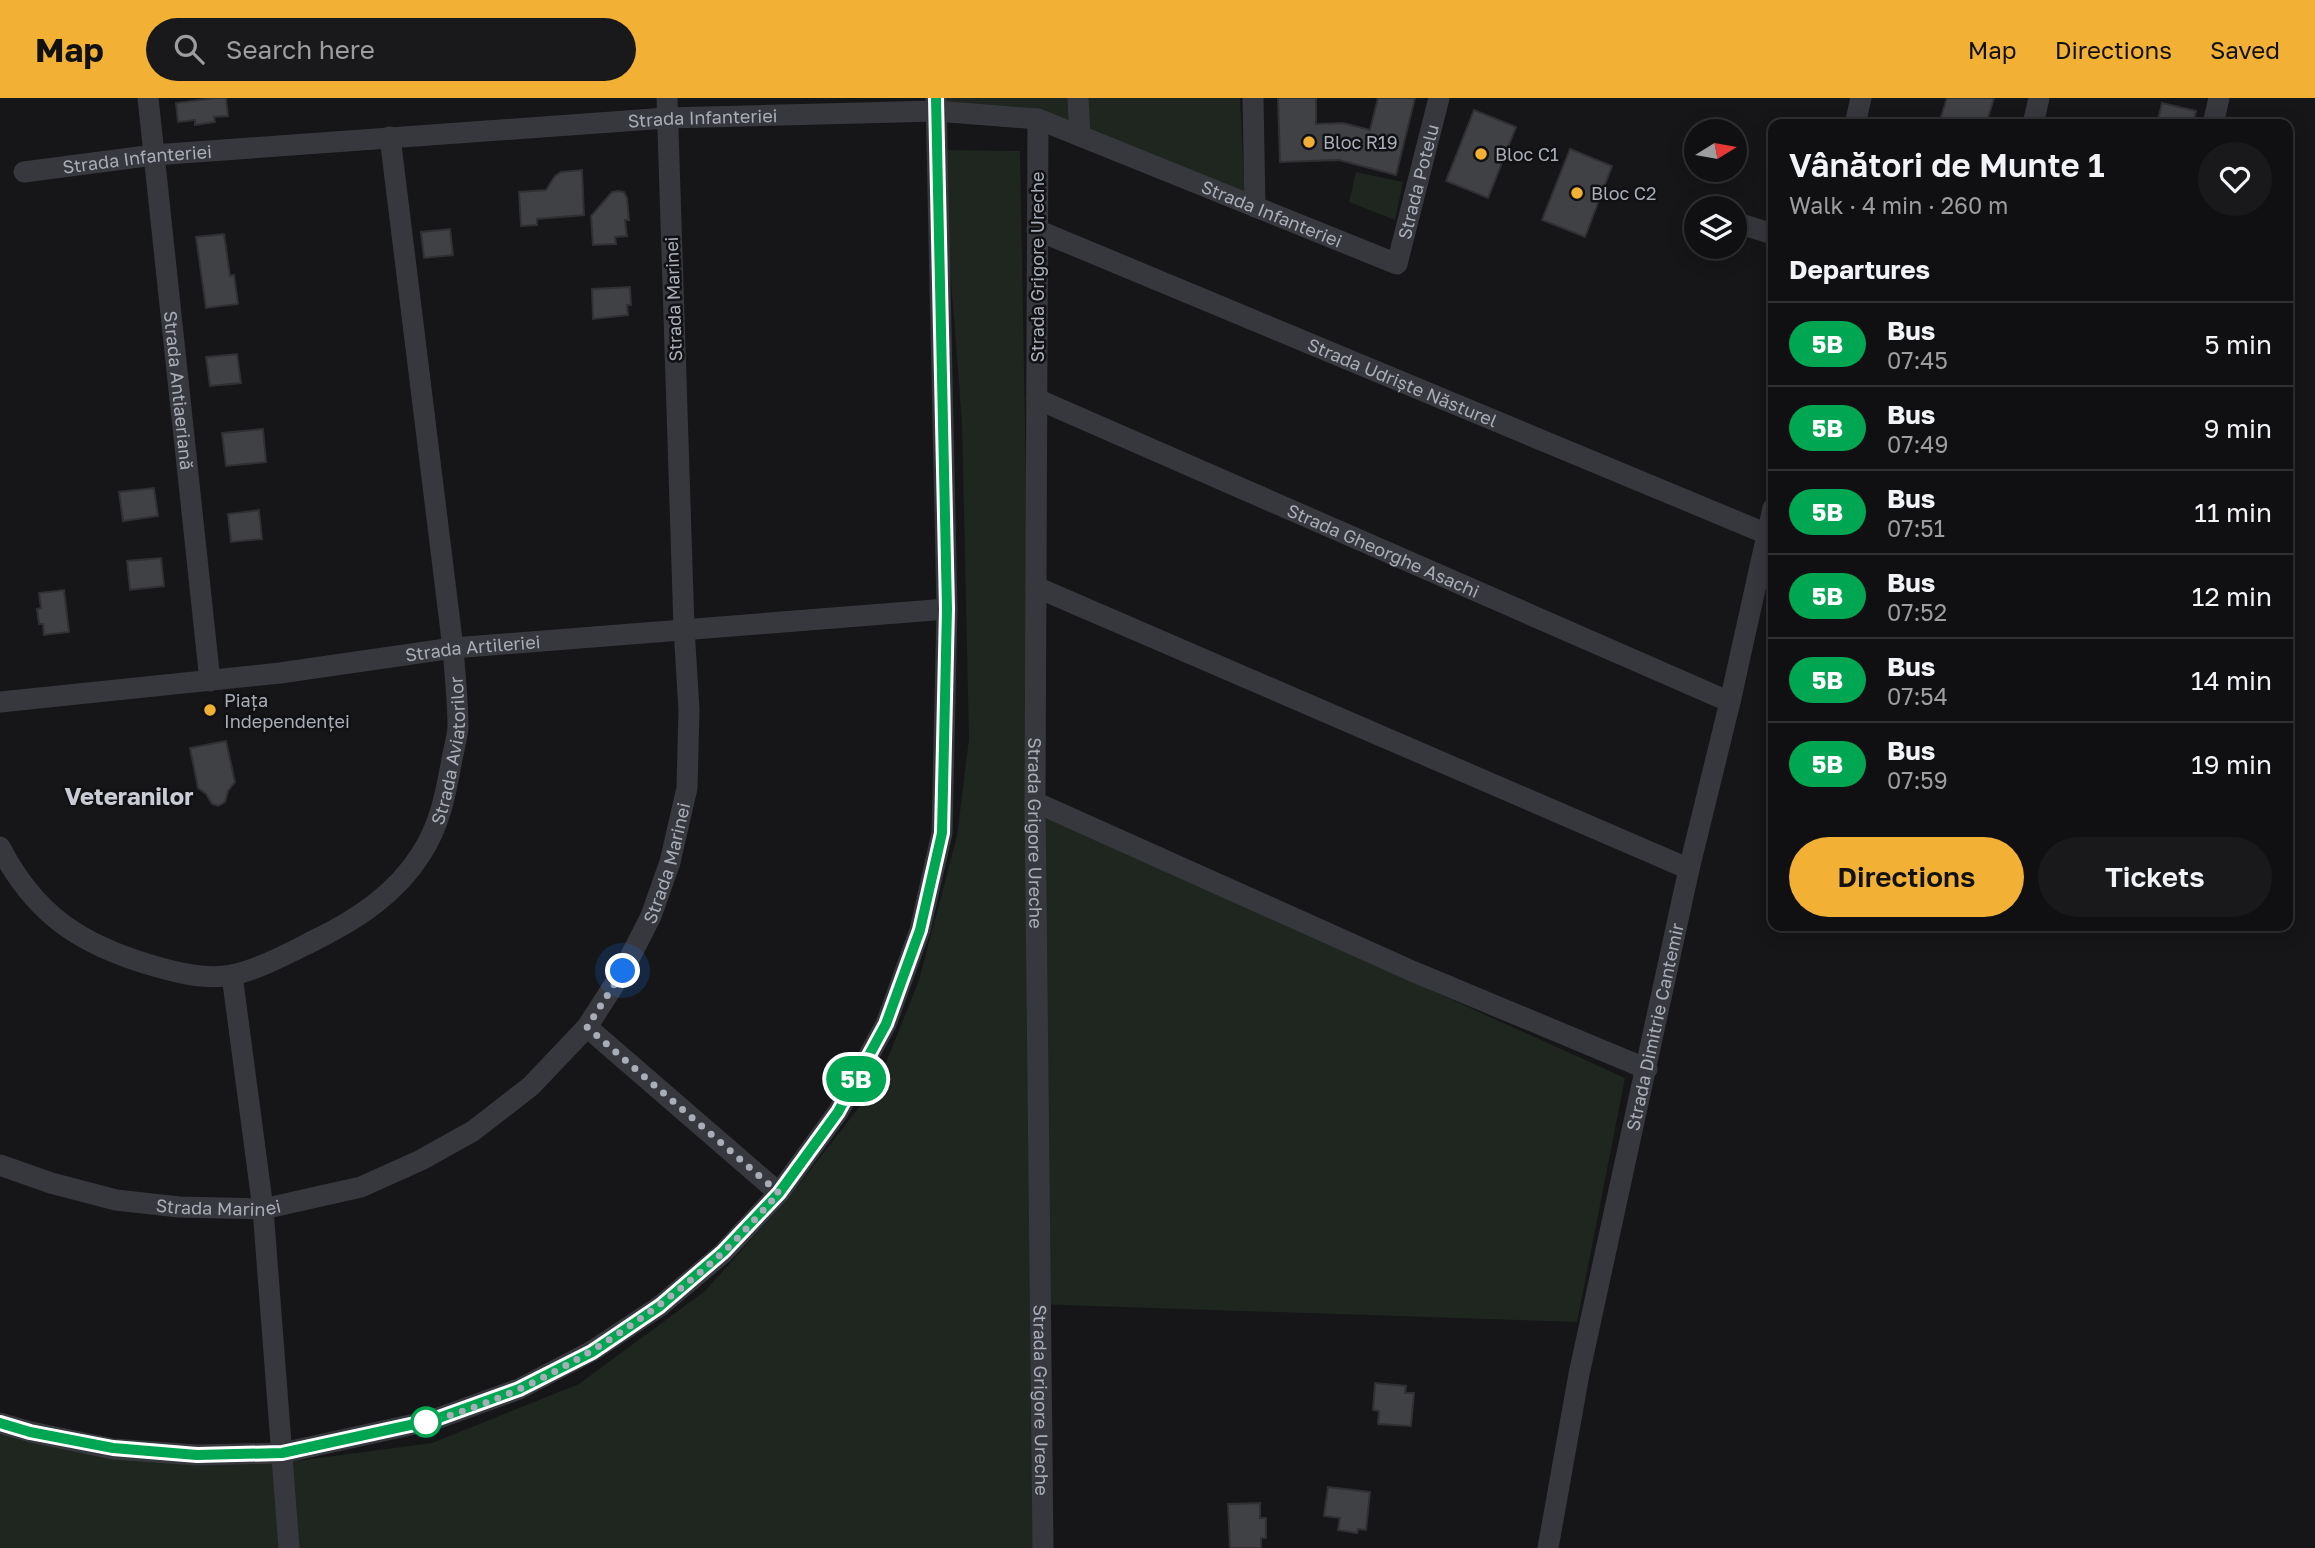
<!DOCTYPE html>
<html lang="en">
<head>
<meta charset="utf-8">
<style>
	body { margin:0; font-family:"Golos Text",sans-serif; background:#19191b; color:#f1f3f6; height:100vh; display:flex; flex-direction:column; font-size:26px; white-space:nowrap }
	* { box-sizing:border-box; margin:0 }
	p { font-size:23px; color:#9c9d9f }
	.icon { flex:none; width:38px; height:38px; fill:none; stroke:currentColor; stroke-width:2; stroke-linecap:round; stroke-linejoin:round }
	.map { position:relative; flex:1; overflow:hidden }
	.side { position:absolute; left:1768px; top:21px; width:525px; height:812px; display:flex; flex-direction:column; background:#101012; border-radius:14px; box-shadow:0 4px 18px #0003,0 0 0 2px #303032 }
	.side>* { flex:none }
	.badge { padding:0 14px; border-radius:23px; font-size:24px; line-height:46px }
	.needle { width:46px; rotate:79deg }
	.buttons { position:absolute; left:1684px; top:21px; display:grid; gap:14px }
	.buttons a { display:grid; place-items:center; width:63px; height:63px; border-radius:50%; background:#101012; box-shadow:0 4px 18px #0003,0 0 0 2px #303032; font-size:35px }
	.you { position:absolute; width:35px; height:35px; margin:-18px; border:5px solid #fff; border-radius:50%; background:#1a73e8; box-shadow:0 0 0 10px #1a73e833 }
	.map>.badge { position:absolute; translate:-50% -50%; box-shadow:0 0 0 4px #fff }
	h2 { padding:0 21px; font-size:26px; line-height:63px }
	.round { display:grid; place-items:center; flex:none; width:74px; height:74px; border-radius:37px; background:#19191b }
	.summary { display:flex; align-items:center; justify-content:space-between; height:119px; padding:0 21px }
	h1 { font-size:33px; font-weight:600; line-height:52px }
	.button { display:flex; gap:14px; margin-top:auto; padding:14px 21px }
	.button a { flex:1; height:80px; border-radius:42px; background:#f2b134; color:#111; font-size:28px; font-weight:600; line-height:80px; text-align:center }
	.button a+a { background:#19191b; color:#f1f3f6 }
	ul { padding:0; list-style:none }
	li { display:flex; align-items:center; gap:21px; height:84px; padding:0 21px; border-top:2px solid #303032 }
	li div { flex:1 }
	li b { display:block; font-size:26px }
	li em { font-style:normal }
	li .badge { min-width:77px; font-weight:700; text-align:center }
	header { display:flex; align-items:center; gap:42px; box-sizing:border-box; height:98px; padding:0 35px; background:#f2b134; color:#111 }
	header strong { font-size:33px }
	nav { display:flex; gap:38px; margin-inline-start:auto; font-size:24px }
	.search { width:490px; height:63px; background:#19191b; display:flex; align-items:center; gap:18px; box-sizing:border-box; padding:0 24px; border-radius:38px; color:#9c9d9f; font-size:26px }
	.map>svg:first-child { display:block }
</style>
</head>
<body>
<header>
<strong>Map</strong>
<div class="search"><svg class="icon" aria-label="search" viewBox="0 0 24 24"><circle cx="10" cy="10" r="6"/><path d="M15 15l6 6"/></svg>Search here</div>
<nav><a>Map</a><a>Directions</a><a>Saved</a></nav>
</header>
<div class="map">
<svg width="2315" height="1450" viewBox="0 0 2315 1450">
	<rect width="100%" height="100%" fill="#161618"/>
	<path fill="#1e261f" d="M938 0H1240L1245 100 1032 10 938 4Z
		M941 52 1020 53 1032 712 1625 980 1577 1224 1033 1206 1042 1450H0V1316L66 1346 296 1363 432 1345 579 1286 705 1193 785 1104 878 985 919 882 957 738 969 641 962 324Z
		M1356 74 1403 84 1395 122 1349 104Z"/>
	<path fill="#404145" stroke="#303034" stroke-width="2" d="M215 0H226L228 18 214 19 215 24 195 27V22L178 24 176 5Z
		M1278 0H1316V26L1343 25 1370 32 1378 0H1415L1396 77 1339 62 1280 64Z
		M1947 0H1994L1986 26H1955L1940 22Z
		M2162 5 2196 13 2193 26H2157Z
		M1474 12 1516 29 1488 100 1446 83Z
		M1570 51 1612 68 1585 139 1542 122Z
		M582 72 584 117 537 121V127L521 128 519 94 546 92 555 78 561 74Z
		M618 93 624 94 627 100 629 122H625L627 138 615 139 616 146 593 147 591 118 612 94Z
		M450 131 453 157 424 160 421 134Z
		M224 136 230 178 234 177 238 206 206 210 196 139Z
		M630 189 631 207H627L628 217 593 221 592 191Z
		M237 256 241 285 210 288 206 259Z
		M263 331 266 364 226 368 222 335Z
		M154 390 158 418 123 423 119 394Z
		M259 412 262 441 231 444 228 416Z
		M161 460 164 488 130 492 127 463Z
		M64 492 69 534 44 537 43 526H39L37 511 41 510 39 495Z
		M226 643 235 684 228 693 225 704 218 708 212 706 206 696 198 690 190 650Z
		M1375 1285 1406 1288 1405 1295H1414L1411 1328 1378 1326 1379 1313 1373 1312Z
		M1328 1389 1370 1394 1366 1432 1358 1431 1357 1435 1338 1432 1340 1420 1324 1418Z
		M1260 1405V1420H1266V1440H1261V1450H1230L1228 1406Z"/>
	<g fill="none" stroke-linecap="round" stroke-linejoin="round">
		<g stroke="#37383d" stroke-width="21">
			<path id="s1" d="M148 0 210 583"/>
			<path d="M1078 0 1080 38"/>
			<path d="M1253 0 1255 109"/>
			<path id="s2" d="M1038 21 1035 704 1043 1450"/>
			<path d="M1855 26 1861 0"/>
			<path d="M2033 26 2039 0"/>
			<path d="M2213 26 2219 0"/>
			<path id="s3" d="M24 74 154 57 667 20 936 13 1038 21 1397 166 1439 0"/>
			<path d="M1734 124 1773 136"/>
			<path id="s4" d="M1037 132 1767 436"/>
			<path id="s5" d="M1037 301 1730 604"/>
			<path d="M1036 489 1689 771"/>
			<path id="s6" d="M0 604 280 575 453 550 947 511"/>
			<path d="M1035 704 1412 873 1647 971"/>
			<path id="s7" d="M0 749C35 817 81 847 154 868 178 875 206 882 232 877 258 872 291 854 315 842 356 822 396 796 421 756 440 727 446 695 452 661 454 651 457 640 458 630 458 604 455 577 453 550L390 39"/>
			<path d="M232 877 263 1111 289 1450"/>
			<path d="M587 929 779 1095"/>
			<path id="s8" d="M0 1067 51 1085 116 1102 179 1109 263 1111 361 1089 421 1062 473 1033 531 988 587 929 623 873 651 818 670 764 687 690 689 612 684 530 667 0"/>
			<path d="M0 1325 31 1334 113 1351 197 1357 282 1355 433 1322 519 1291 592 1253 660 1208 723 1155 779 1095 838 1014 886 926 920 832 942 735 947 511 936 0"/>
			<path id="s9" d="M1548 1450 1579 1276 1689 771 1730 604 1773 410"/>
		</g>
	</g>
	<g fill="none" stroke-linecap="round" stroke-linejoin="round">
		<g stroke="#fff" stroke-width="16">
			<path id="line" d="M0 1325 30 1334 113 1350 197 1357 282 1355 433 1322 519 1291 592 1254 660 1208 723 1154 779 1095 838 1014 886 926 920 832 942 735 947 511 936 0"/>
		</g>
		<use href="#line" stroke="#00a651" stroke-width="10"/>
		<path stroke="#a8adb8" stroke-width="7" stroke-dasharray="0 12.6" d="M426 1324C536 1296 637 1231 720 1157 741 1138 760 1115 779 1095L587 929 623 873"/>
	</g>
	<g fill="#f2b134" stroke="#111113" stroke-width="2.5">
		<circle cx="1309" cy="44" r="7"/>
		<circle cx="1481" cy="56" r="7"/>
		<circle cx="1577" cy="95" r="7"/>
		<circle cx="210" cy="612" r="7"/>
	</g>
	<circle fill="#fff" stroke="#00a651" stroke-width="3.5" cx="426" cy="1324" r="14"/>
	<g text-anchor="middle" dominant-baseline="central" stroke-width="5" stroke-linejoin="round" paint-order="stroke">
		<g font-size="18" fill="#a8adb8" stroke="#111113">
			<text stroke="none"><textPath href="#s3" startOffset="681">Strada Infanteriei</textPath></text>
			<text stroke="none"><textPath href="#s3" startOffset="114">Strada Infanteriei</textPath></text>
			<text stroke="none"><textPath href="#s3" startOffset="1489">Strada Potelu</textPath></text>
			<text stroke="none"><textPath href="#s3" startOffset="1269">Strada Infanteriei</textPath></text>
			<text transform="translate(1037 169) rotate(-90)">Strada Grigore Ureche</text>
			<text transform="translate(673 201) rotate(-92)">Strada Marinei</text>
			<text stroke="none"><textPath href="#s4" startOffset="396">Strada Udriște Năsturel</textPath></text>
			<text stroke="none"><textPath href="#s1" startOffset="294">Strada Antiaeriană</textPath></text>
			<text stroke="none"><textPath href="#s5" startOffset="378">Strada Gheorghe Asachi</textPath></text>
			<text stroke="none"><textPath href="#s6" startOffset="476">Strada Artileriei</textPath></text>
			<text stroke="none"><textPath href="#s7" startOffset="618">Strada Aviatorilor</textPath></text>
			<text stroke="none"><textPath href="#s2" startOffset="714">Strada Grigore Ureche</textPath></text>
			<text stroke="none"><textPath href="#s8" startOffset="833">Strada Marinei</textPath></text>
			<text stroke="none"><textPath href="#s9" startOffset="532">Strada Dimitrie Cantemir</textPath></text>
			<text stroke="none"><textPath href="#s8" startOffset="224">Strada Marinei</textPath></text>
			<text stroke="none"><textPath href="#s2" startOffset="1281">Strada Grigore Ureche</textPath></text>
		</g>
		<g font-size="18" fill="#a8adb8" stroke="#111113" text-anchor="start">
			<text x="1323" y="44">Bloc R19</text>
			<text x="1495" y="56">Bloc C1</text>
			<text x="1591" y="95">Bloc C2</text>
			<text x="224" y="602">Piața<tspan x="224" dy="21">Independenței</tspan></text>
		</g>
		<g font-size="24" font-weight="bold" fill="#c9ccd4" stroke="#111113">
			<text x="129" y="697">Veteranilor</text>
		</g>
	</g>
</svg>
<div class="buttons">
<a><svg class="needle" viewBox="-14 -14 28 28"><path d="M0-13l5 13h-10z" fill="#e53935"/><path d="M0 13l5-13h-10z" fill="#9c9d9f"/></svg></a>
<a><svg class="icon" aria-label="layers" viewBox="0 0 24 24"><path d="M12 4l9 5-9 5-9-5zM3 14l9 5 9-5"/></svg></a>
</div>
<div class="you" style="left:623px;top:873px"></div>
<b class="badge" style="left:856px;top:981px;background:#00a651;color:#fff">5B</b>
<section class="side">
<div class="summary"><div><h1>Vânători de Munte 1</h1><p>Walk · 4 min · 260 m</p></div><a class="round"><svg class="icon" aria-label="heart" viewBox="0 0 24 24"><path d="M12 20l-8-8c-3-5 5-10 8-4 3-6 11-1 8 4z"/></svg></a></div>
<h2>Departures</h2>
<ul>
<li><span class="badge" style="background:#00a651;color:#fff">5B</span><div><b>Bus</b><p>07:45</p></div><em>5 min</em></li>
<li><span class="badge" style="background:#00a651;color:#fff">5B</span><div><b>Bus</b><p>07:49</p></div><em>9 min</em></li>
<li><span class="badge" style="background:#00a651;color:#fff">5B</span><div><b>Bus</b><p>07:51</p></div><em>11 min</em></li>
<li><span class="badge" style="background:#00a651;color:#fff">5B</span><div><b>Bus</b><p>07:52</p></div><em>12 min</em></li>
<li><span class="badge" style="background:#00a651;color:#fff">5B</span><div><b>Bus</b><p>07:54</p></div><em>14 min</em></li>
<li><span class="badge" style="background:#00a651;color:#fff">5B</span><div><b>Bus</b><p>07:59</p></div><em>19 min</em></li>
</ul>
<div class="button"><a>Directions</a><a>Tickets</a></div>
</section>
</div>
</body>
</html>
